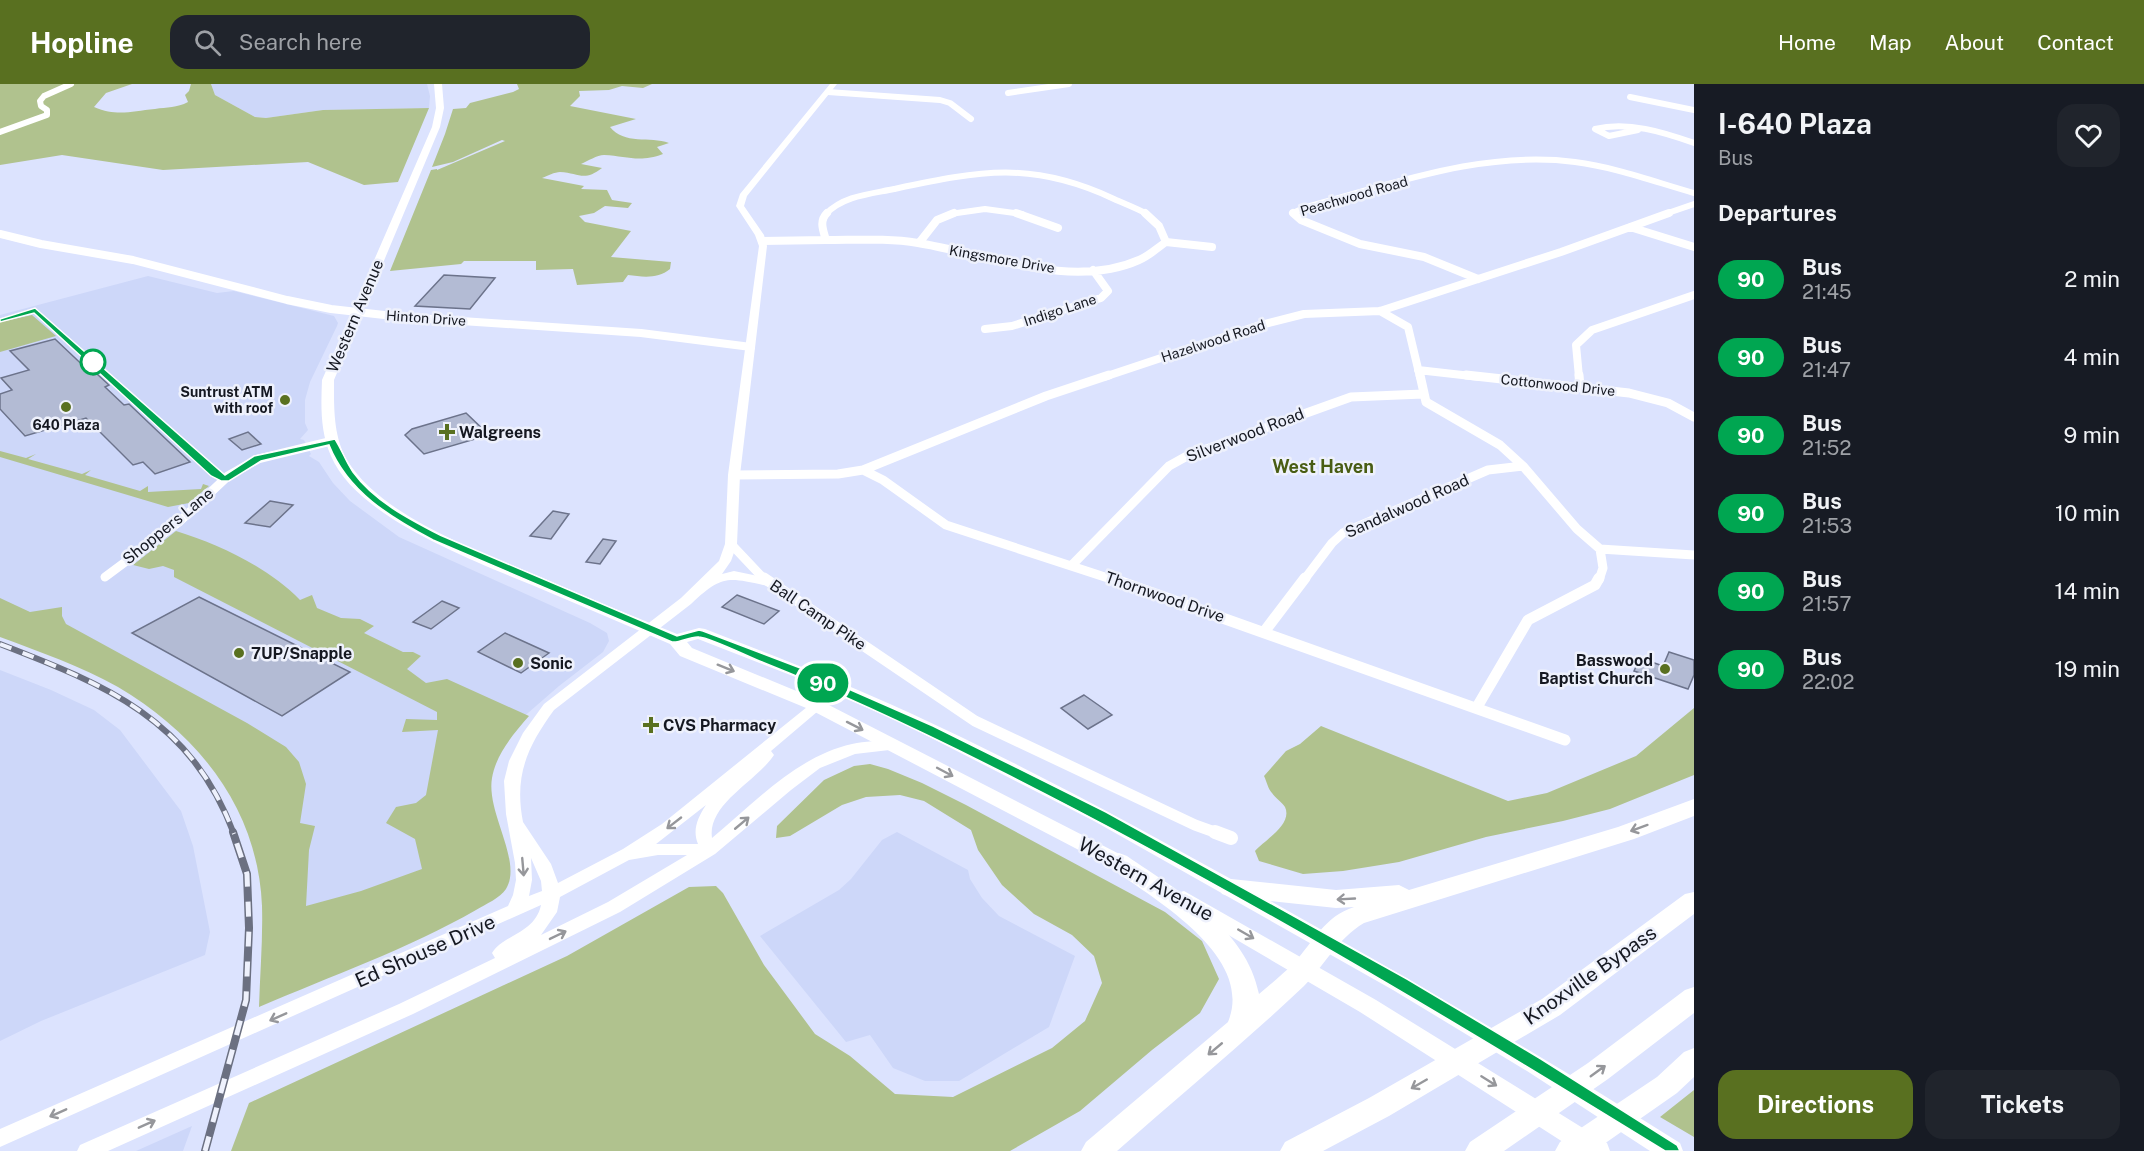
<!DOCTYPE html>
<html lang="en">
<head>
<meta charset="utf-8">
<style>
	body { margin:0; font-family:"Public Sans",sans-serif; background:#20242c; color:#f1f3f6; height:100vh; display:flex; flex-direction:column; font-size:22px; white-space:nowrap }
	* { box-sizing:border-box; margin:0 }
	p { font-size:20px; color:#9ea1a6 }
	.icon { flex:none; width:33px; height:33px; fill:none; stroke:currentColor; stroke-width:2; stroke-linecap:round; stroke-linejoin:round }
	.map { position:relative; flex:1; overflow:hidden }
	.panel { display:flex; flex-direction:column; background:#171b24; width:450px }
	.panel>* { flex:none }
	.badge { padding:0 12px; border-radius:20px; font-size:21px; line-height:39px }
	.map>.badge { position:absolute; translate:-50% -50%; box-shadow:0 0 0 3px #fff }
	h2 { padding:0 24px; font-size:22px; line-height:54px }
	.round { display:grid; place-items:center; flex:none; width:63px; height:63px; border-radius:18px; background:#20242c }
	.summary { display:flex; align-items:center; justify-content:space-between; height:102px; padding:0 24px }
	h1 { font-size:28px; font-weight:700; line-height:45px }
	.primary-button { display:flex; gap:12px; margin-top:auto; padding:12px 24px }
	.primary-button a { flex:1; height:69px; border-radius:18px; background:#597020; color:#fff; font-size:24px; font-weight:700; line-height:69px; text-align:center }
	.primary-button a+a { background:#20242c; color:#f1f3f6 }
	ul { padding:0; list-style:none }
	li { display:flex; align-items:center; gap:18px; height:78px; padding:0 24px }
	li div { flex:1 }
	li b { display:block; font-size:22px }
	li em { font-style:normal }
	li .badge { min-width:66px; font-weight:700; text-align:center }
	header { display:flex; align-items:center; gap:36px; box-sizing:border-box; height:84px; padding:0 30px; background:#597020; color:#fff }
	header strong { font-size:28px }
	nav { display:flex; gap:33px; margin-inline-start:auto; font-size:21px }
	.search { width:420px; height:54px; background:#20242c; display:flex; align-items:center; gap:15px; box-sizing:border-box; padding:0 21px; border-radius:18px; color:#9ea1a6; font-size:22px }
	main { display:flex; flex:1; min-height:0 }
	.map>svg:first-child { display:block }
</style>
</head>
<body>
<header>
<strong>Hopline</strong>
<div class="search"><svg class="icon" aria-label="search" viewBox="0 0 24 24"><circle cx="10" cy="10" r="6"/><path d="M15 15l6 6"/></svg>Search here</div>
<nav><a>Home</a><a>Map</a><a>About</a><a>Contact</a></nav>
</header>
<main>
<div class="map">
<svg width="1694" height="1067" viewBox="0 0 1694 1067">
	<rect width="100%" height="100%" fill="#dce3fe"/>
	<path fill="#cdd7f9" d="M211 0H427L430 12 429 24 323 26 266 34 255 33 215 11Z
		M148 192 217 209 234 207 334 232 338 239 337 242 310 298 305 316V339L308 346 300 355 304 356 311 370 309 372 319 378 333 399 350 417 399 453 590 539 607 549 609 557 603 568 559 602 513 642 485 694 479 821 266 823 253 741 226 683 140 606 0 548V231Z
		M0 586 51 606 94 626 120 646 181 727 193 762 210 848 205 871 41 937 0 957Z
		M897 748 968 786 970 795 982 814 999 832 1075 872 1049 943 959 997H925L893 984 870 951 846 958 760 852 839 806 851 795 882 756Z
		M192 1042 183 1067H136Z"/>
	<path fill="#b0c28e" d="M0 0H132L106 9 94 23C118 33 131 27 155 25 167 23 177 24 188 18L185 11 189 7 191 0H211L215 11 255 33 266 34 323 26 429 24 398 98 364 101 308 78 163 86 62 71 0 81Z
		M517 0H652L643 4 622 2 609 6 579 7 580 12 570 22 636 35 610 43C624 61 650 52 669 59L657 63 663 70C639 79 627 72 604 71 597 71 588 77 581 80L602 84C584 98 579 89 560 88 555 88 547 92 542 94L584 102 581 105 607 106 612 116 632 119 628 124 605 122 594 129 579 132 585 138 631 147 611 173 671 178 670 185C658 195 643 193 628 191L623 198 577 201 573 185 536 186V177H464L461 180 390 187 431 86 437 85V86L505 57 502 56 453 78 432 83 445 50 453 25 466 24 470 19 513 8 519 5Z
		M32 231 56 252 0 268V238Z
		M0 367 26 374 36 370 28 375 82 390 91 386 85 391 140 407 148 402V408L201 405 203 400 209 402 189 419 168 423 0 373Z
		M176 447C219 460 269 484 300 516L312 511 317 524 341 534 360 535 374 542 364 549 403 568H413L421 572 407 585 426 599 447 595 529 632C514 649 496 670 492 694 486 729 523 777 506 805 500 814 486 820 476 826 408 865 331 892 259 923 260 889 263 855 262 822 258 725 199 651 118 603 81 582 40 568 0 553V514L30 528 62 523V532L66 540 247 639 286 663 299 678 306 700 300 739 315 742 309 766 306 822 361 807 422 785 415 755 386 739 396 723 416 719 426 711 438 646 402 648 406 635 437 636V628L174 493V486L163 482 149 485 133 481Z
		M1694 624V691L1610 725 1563 737 1486 753 1399 778 1343 787 1303 790 1259 777 1255 767C1265 756 1293 740 1285 723 1282 718 1275 714 1272 709 1268 705 1267 698 1264 692L1286 667 1300 660 1321 642 1508 717 1547 709 1636 672Z
		M870 680 888 685 922 699 966 721 1165 828 1202 857 1219 895 1200 929 1152 966 1080 1027 1010 1067H231L249 1019 567 872 689 803 716 802 723 809 764 881 815 950 850 972 895 1010 953 1013 1052 964 1085 937 1102 899 1094 872 1072 851 1034 830 1002 801 978 766 971 746 924 717 900 711 866 713 842 721 790 752 776 754 777 742 824 696 854 682Z
		M1694 1006V1053L1660 1033Z"/>
	<path fill="#b3bbd4" stroke="#6c738b" stroke-width="1.5" d="M444 191 495 194 470 225 415 222Z
		M55 255 93 291 97 290 109 301 105 303 124 321 129 320 190 378 155 390 143 378 133 381 86 334 25 352 0 325V310L12 306 1 294 29 286 10 267Z
		M466 329 489 351 424 370 405 351 412 345Z
		M248 348 261 360 242 366 229 355Z
		M270 417 293 421 270 443 245 439Z
		M553 427 569 430 551 455 530 452Z
		M603 455 616 457 600 480 586 478Z
		M737 511 779 527 764 540 722 523Z
		M199 513 350 588 282 632 132 549Z
		M442 517 459 524 431 545 413 538Z
		M505 549 549 569 521 589 478 568Z
		M1669 568 1694 576V591L1688 605 1634 587 1640 574 1663 582Z
		M1084 611 1104 625 1112 631 1088 645 1061 624Z"/>
	<g fill="none" stroke-linecap="round" stroke-linejoin="round">
		<path stroke="#fff" stroke-width="6" d="M828 8 940 16 950 19 971 35
			M1008 9 1069 0
			M1630 13 1694 26
			M1638 46 1609 52 1595 45C1628 37 1663 48 1694 59
			M0 48 47 31V26L41 22 40 17 44 12 71 0
			M826 130C843 112 870 110 894 105 980 87 1031 76 1114 115 1125 120 1136 124 1147 130
			M950 130 985 125 1022 130
			M1295 130 1293 129 1306 123C1393 100 1483 66 1575 78 1615 83 1655 98 1694 109
			M1665 130 1694 120"/>
		<path stroke="#fff" stroke-width="8" d="M1016 129 1058 144
			M1293 129 1301 136 1360 160 1424 173 1478 195
			M1630 143 1694 163
			M0 150 41 160 133 176 287 216 331 225 402 233 641 249 751 263
			M826 156C823 146 819 137 827 129
			M826 156C857 156 888 154 918 159 986 170 1072 206 1139 176 1149 172 1157 164 1166 158L1159 142 1145 129
			M762 157 826 156
			M1166 158 1212 163
			M919 159 937 136 954 129
			M1380 227 1408 243 1420 293
			M985 245 1012 242 1101 214 1108 207 1093 186
			M1418 286 1480 293
			M1104 293 1257 242 1304 230 1380 227 1561 168 1669 129
			M1579 293 1576 261 1592 246 1694 211"/>
		<path stroke="#fff" stroke-width="9" d="M1420 291 1426 318 1500 361 1523 382 1577 445 1600 465 1694 471
			M1466 291 1629 309 1668 319 1694 333
			M1579 291 1580 303
			M863 386 883 396 946 441 1114 496
			M734 391 838 390 863 386 1046 312 1109 291
			M731 460 765 496
			M1072 481 1169 382 1187 372 1351 313 1423 310
			M105 493 179 438 228 392 258 375 332 357
			M1304 496 1332 459 1343 449 1488 386 1523 382
			M1599 496 1603 484 1600 465"/>
		<path stroke="#fff" stroke-width="11" d="M764 494 975 637 1195 741 1220 750
			M1110 494 1565 656
			M1264 548 1305 494
			M1477 623 1528 536 1595 501 1599 494"/>
		<path stroke="#fff" stroke-width="14" d="M1215 748 1231 754"/>
		<path fill="#fff" fill-rule="evenodd" d="M830 0H837L747 112 744 122 764 151 767 162 740 391 737 460 731 477 722 490 734 487 772 495 774 498 767 502C727 493 722 491 691 520L554 626C527 663 514 692 523 738L551 780 558 799 623 765 662 740 812 619H822L824 622 771 667 774 671C757 697 707 720 712 754 753 720 797 672 852 660 865 657 879 657 893 656L898 657 901 661 898 665 855 670 820 684 791 706 715 770 620 828 413 930 108 1067H77L80 1061 399 920 495 874 492 869C502 851 535 850 541 821L0 1063V1045L508 822 513 811 516 796 515 779 506 730 504 697 509 677 523 649 544 620 681 514 719 477 725 460 728 391 759 162 755 151 736 122 740 110ZM706 721C698 733 692 746 698 760H656ZM658 771H687L608 818 541 851 557 828 560 813 629 776ZM531 774 541 797 542 807 529 812 532 796Z"/>
		<path fill="#fff" fill-rule="evenodd" d="M434 0H442L444 24 440 43 334 296C334 322 333 352 347 376 382 434 482 468 543 494 587 513 632 532 677 550L699 544 705 545C774 572 843 598 910 629 1023 681 1132 740 1240 800 1389 883 1536 968 1680 1059L1683 1067H1650L1527 987 1393 906 1094 737 898 637 793 592 698 555 687 558 692 564 823 618 1135 778 1138 783 1135 788 1128 790 1121 788 811 626 680 572 670 560C627 541 583 523 539 504 480 479 357 435 331 372 320 347 321 322 322 296L432 43 436 24Z
			M1184 807 1376 916 1607 1059 1610 1067H1577L1360 928 1177 821 1174 815 1177 809Z"/>
		<path fill="#fff" fill-rule="evenodd" d="M1694 715V732L1634 755 1364 839C1337 855 1325 881 1304 902 1244 959 1179 1012 1117 1067H1081L1086 1058 1228 938C1255 872 1155 816 1111 784L1107 778 1111 772 1119 769 1127 772C1179 808 1246 844 1259 910 1271 900 1283 890 1294 879 1313 858 1325 832 1354 823L1336 824 1231 813 1222 810 1219 804 1222 798 1231 795 1336 806 1399 801 1409 806 1618 743Z
			M1694 808V830L1560 931 1389 1032 1323 1067H1280L1285 1058 1369 1014 1542 915 1685 810Z
			M1694 903V929L1608 995 1504 1067H1465L1470 1058 1588 979 1685 906Z
			M1694 964V993L1677 1009 1594 1067H1555L1560 1058 1657 993 1684 968Z"/>
		<g stroke="#6b7081" stroke-width="6">
			<path id="rail-far1" d="M0 560C106 601 191 635 234 750"/>
		</g>
		<g stroke="#6b7081" stroke-width="8">
			<path id="rail" d="M205 1067 246 916 249 844 247 790 233 748"/>
		</g>
		<use href="#rail-far1" stroke="#eef1fc" stroke-width="4" stroke-dasharray="12" stroke-linecap="butt"/>
		<use href="#rail" stroke="#eef1fc" stroke-width="5" stroke-dasharray="15" stroke-linecap="butt"/>
	</g>
	<defs><path id="oneway-shaft" d="M-6 0H5M1.5-3L5.5 0L1.5 3" fill="none" stroke-width="1.6" stroke-linecap="round" stroke-linejoin="round" transform="scale(1.5)"/></defs>
	<g stroke="#96979b">
		<use href="#oneway-shaft" transform="translate(726 584) rotate(22)"/>
		<use href="#oneway-shaft" transform="translate(855 642) rotate(27)"/>
		<use href="#oneway-shaft" transform="translate(945 688) rotate(28)"/>
		<use href="#oneway-shaft" transform="translate(674 739) rotate(142)"/>
		<use href="#oneway-shaft" transform="translate(742 739) rotate(-40)"/>
		<use href="#oneway-shaft" transform="translate(1639 744) rotate(160)"/>
		<use href="#oneway-shaft" transform="translate(523 783) rotate(85)"/>
		<use href="#oneway-shaft" transform="translate(1346 815) rotate(177)"/>
		<use href="#oneway-shaft" transform="translate(1246 850) rotate(30)"/>
		<use href="#oneway-shaft" transform="translate(558 851) rotate(-26)"/>
		<use href="#oneway-shaft" transform="translate(278 933) rotate(156)"/>
		<use href="#oneway-shaft" transform="translate(1215 965) rotate(140)"/>
		<use href="#oneway-shaft" transform="translate(1598 987) rotate(-36)"/>
		<use href="#oneway-shaft" transform="translate(1489 997) rotate(32)"/>
		<use href="#oneway-shaft" transform="translate(1419 1000) rotate(150)"/>
		<use href="#oneway-shaft" transform="translate(58 1029) rotate(156)"/>
		<use href="#oneway-shaft" transform="translate(147 1040) rotate(-24)"/>
	</g>
	<path fill="#00a651" stroke="#fff" stroke-width="1.5" d="M35 224 225 391 254 372 335 355C342 366 346 378 353 388 374 417 409 435 440 451L677 552 699 546 703 547 803 585 933 642 1106 728 1407 895 1541 975 1677 1061 1680 1067H1665C1451 935 1232 804 1004 689 925 649 845 611 762 578 749 573 711 554 699 553 690 552 681 559 672 558L433 456C390 433 348 408 329 361L261 377 229 397H221L211 392 34 229 0 238V235Z"/>
	<circle fill="#fff" stroke="#00a651" stroke-width="3" cx="93" cy="278" r="12"/>
	<g fill="#597020" stroke="#eef1fc" stroke-width="2">
		<circle cx="285" cy="316" r="6"/>
		<circle cx="66" cy="323" r="6"/>
		<path d="M444 339h6v6h6v6h-6v6h-6v-6h-6v-6h6z"/>
		<circle cx="239" cy="569" r="6"/>
		<circle cx="518" cy="579" r="6"/>
		<circle cx="1665" cy="585" r="6"/>
		<path d="M648 632h6v6h6v6h-6v6h-6v-6h-6v-6h6z"/>
	</g>
	<g text-anchor="middle" dominant-baseline="central" stroke-width="5" stroke-linejoin="round" paint-order="stroke">
		<g font-size="14" fill="#151821" stroke="#eef1fc">
			<text transform="translate(1354 112) rotate(-16)">Peachwood Road</text>
			<text transform="translate(1002 175) rotate(10)">Kingsmore Drive</text>
			<text transform="translate(1060 226) rotate(-18)">Indigo Lane</text>
			<text transform="translate(426 234) rotate(4)">Hinton Drive</text>
			<text transform="translate(1213 257) rotate(-18)">Hazelwood Road</text>
			<text transform="translate(1558 301) rotate(6)">Cottonwood Drive</text>
		</g>
		<g font-size="14" font-weight="bold" fill="#151821" stroke="#eef1fc" text-anchor="end">
			<text x="273" y="308">Suntrust ATM<tspan x="273" dy="16">with roof</tspan></text>
			<text x="66" y="341" text-anchor="middle">640 Plaza</text>
		</g>
		<g font-size="16" fill="#151821" stroke="#eef1fc">
			<text transform="translate(355 232) rotate(-67)">Western Avenue</text>
			<text transform="translate(1245 351) rotate(-21)">Silverwood Road</text>
			<text transform="translate(1407 422) rotate(-24)">Sandalwood Road</text>
			<text transform="translate(168 442) rotate(-39)">Shoppers Lane</text>
			<text transform="translate(1165 513) rotate(19)">Thornwood Drive</text>
			<text transform="translate(818 531) rotate(34)">Ball Camp Pike</text>
		</g>
		<g font-size="16" font-weight="bold" fill="#151821" stroke="#eef1fc" text-anchor="start">
			<text x="459" y="348">Walgreens</text>
			<text x="251" y="569">7UP/Snapple</text>
			<text x="1653" y="576" text-anchor="end">Basswood<tspan x="1653" dy="18">Baptist Church</tspan></text>
			<text x="530" y="579">Sonic</text>
			<text x="663" y="641">CVS Pharmacy</text>
		</g>
		<g font-size="18" font-weight="bold" fill="#495d13" stroke="#eef1fc">
			<text x="1323" y="382">West Haven</text>
		</g>
		<g font-size="20" fill="#151821" stroke="#eef1fc">
			<text transform="translate(1146 795) rotate(29)">Western Avenue</text>
			<text transform="translate(425 867) rotate(-24)">Ed Shouse Drive</text>
			<text transform="translate(1590 891) rotate(-35)">Knoxville Bypass</text>
		</g>
	</g>
</svg>
<b class="badge" style="left:823px;top:599px;background:#00a651;color:#fff">90</b>
</div>
<section class="panel">
<div class="summary"><div><h1>I-640 Plaza</h1><p>Bus</p></div><a class="round"><svg class="icon" aria-label="heart" viewBox="0 0 24 24"><path d="M12 20l-8-8c-3-5 5-10 8-4 3-6 11-1 8 4z"/></svg></a></div>
<h2>Departures</h2>
<ul>
<li><span class="badge" style="background:#00a651;color:#fff">90</span><div><b>Bus</b><p>21:45</p></div><em>2 min</em></li>
<li><span class="badge" style="background:#00a651;color:#fff">90</span><div><b>Bus</b><p>21:47</p></div><em>4 min</em></li>
<li><span class="badge" style="background:#00a651;color:#fff">90</span><div><b>Bus</b><p>21:52</p></div><em>9 min</em></li>
<li><span class="badge" style="background:#00a651;color:#fff">90</span><div><b>Bus</b><p>21:53</p></div><em>10 min</em></li>
<li><span class="badge" style="background:#00a651;color:#fff">90</span><div><b>Bus</b><p>21:57</p></div><em>14 min</em></li>
<li><span class="badge" style="background:#00a651;color:#fff">90</span><div><b>Bus</b><p>22:02</p></div><em>19 min</em></li>
</ul>
<div class="primary-button"><a>Directions</a><a>Tickets</a></div>
</section>
</main>
</body>
</html>
